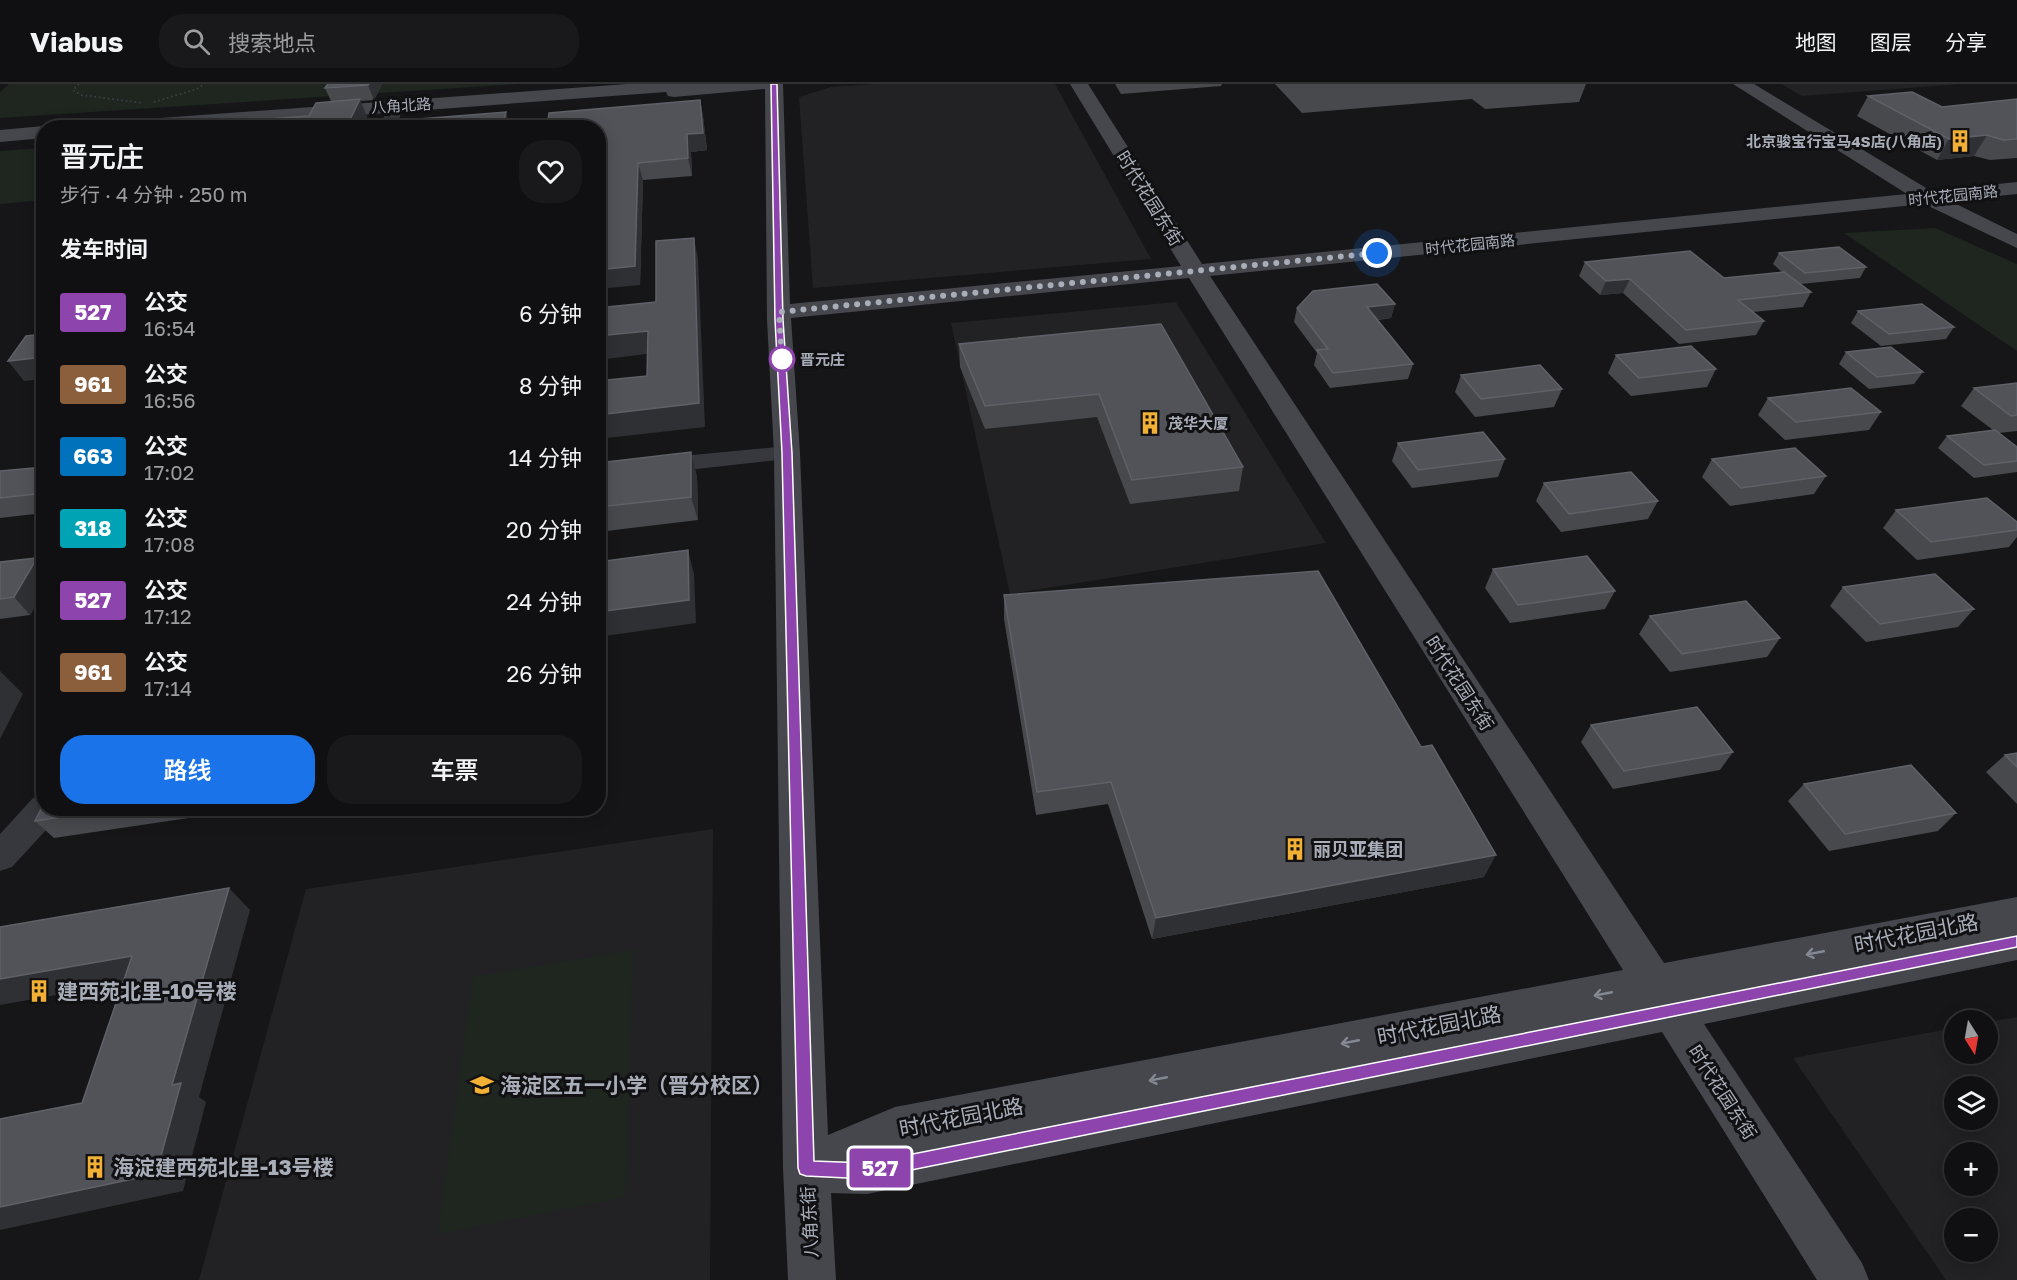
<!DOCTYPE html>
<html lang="zh">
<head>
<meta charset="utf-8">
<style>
	body { margin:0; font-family:"Golos Text","Noto Sans SC",sans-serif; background:#19191b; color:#f1f3f6; height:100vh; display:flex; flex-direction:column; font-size:22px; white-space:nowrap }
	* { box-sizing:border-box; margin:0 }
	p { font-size:20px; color:#9c9d9f }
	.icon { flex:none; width:33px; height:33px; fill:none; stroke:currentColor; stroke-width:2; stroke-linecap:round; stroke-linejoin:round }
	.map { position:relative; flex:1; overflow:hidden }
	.panel { position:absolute; left:36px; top:36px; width:570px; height:696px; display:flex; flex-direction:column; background:#101012; border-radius:24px; box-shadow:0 3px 15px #0003,0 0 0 2px #303032 }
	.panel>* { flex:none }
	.badge { padding:0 12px; border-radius:4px; font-size:21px; line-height:39px }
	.needle { width:39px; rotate:169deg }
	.fabs { position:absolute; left:1944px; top:926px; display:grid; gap:12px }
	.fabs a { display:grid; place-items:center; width:54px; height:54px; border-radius:50%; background:#101012; box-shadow:0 3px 15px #0003,0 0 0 2px #303032; font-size:30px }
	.you { position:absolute; width:30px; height:30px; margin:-15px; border:4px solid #fff; border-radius:50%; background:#1a73e8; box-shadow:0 0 0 9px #1a73e833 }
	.map>.badge { position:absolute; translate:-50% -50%; box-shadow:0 0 0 3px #fff }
	h2 { padding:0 24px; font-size:22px; line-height:54px }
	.round { display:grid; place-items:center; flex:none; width:63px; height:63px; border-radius:24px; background:#19191b }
	.headline { display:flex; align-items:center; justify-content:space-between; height:102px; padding:0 24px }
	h1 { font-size:28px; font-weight:600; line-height:45px }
	.cta { display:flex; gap:12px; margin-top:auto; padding:12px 24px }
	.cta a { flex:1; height:69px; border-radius:24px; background:#1a73e8; color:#fff; font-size:24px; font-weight:600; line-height:69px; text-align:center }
	.cta a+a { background:#19191b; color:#f1f3f6 }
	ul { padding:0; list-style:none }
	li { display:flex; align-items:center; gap:18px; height:72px; padding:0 24px }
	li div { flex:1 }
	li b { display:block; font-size:22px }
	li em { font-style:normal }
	li .badge { min-width:66px; font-weight:700; text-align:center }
	header { display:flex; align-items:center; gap:36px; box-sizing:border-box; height:84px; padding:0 30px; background:#101012; border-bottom:2px solid #303032 }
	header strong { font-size:28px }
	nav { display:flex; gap:33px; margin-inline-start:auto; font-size:21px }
	.search { width:420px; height:54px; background:#19191b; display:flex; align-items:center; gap:15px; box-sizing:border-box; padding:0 21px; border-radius:24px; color:#9c9d9f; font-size:22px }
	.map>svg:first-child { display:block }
</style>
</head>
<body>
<header>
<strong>Viabus</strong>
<div class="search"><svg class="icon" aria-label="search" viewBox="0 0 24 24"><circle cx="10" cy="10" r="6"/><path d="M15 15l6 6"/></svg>搜索地点</div>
<nav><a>地图</a><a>图层</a><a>分享</a></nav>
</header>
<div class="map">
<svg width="2017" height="1196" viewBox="0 0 2017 1196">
	<rect width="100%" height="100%" fill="#161618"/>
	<path fill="#222225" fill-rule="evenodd" d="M875 0H1055L1151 175 813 204 799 13 831 3Z
		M1781 0H1961L1802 12Z
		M1176 218 1326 459 1010 510 951 239Z
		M713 745 710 1196H199L306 805Z
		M2017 933V1196H1946L1793 974 1954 944V969H1988V938ZM1954 1002H1988V1035H1954ZM1954 1068H1988V1101H1954ZM1954 1134H1988V1167H1954Z"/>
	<path fill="#1e261f" d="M9 0H518L0 34V8Z
		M43 64V116L0 120V67Z
		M1935 144 2017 180V267L1844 149Z
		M633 866 625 1113 438 1150 473 893Z"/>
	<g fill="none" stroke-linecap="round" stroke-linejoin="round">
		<path stroke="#3d3f44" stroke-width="2" stroke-dasharray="1.5 3" stroke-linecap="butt" d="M79 0 73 6 81 11 143 19
			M154 18 197 5 204 0"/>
		<path fill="#37383d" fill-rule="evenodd" d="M393 24 401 29 396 44H380L385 29Z
			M787 362 796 364 799 369 796 374 598 396V380Z
			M44 711V724H61L57 734 12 783 0 787V750L33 714Z"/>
		<path fill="#45474d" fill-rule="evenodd" d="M627 0H783L790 220 1181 182 1070 0H1088L1202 180 1907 110 1733 0H1754L1931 107 2017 98V110L1950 117 2017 150V164L1924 120 1210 192 1664 879 2017 813V876L1704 940 1862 1179 1869 1196H1817L1662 948 867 1110 831 1109 836 1196H788L783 1084 774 369 767 236 765 5 674 13 668 12 666 8 186 44H97L106 38ZM1189 194 1623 886 895 1023 828 1051 800 369 791 234Z
			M44 42 48 44H44V54L0 58V46Z"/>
	</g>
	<path fill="#47494d" d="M328 0H382L374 16 360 17 367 33 309 32 331 17 325 4Z
		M1115 0H1222L1221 2 1121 10Z
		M1275 0H1586L1579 18 1485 25 1472 15 1302 29Z
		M1868 12 1942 23 2017 15V74L1990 76 1974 72 1937 76 1857 32Z
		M700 16 703 32 707 66 691 68 692 92 643 96 640 201 598 44Z
		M1779 169 1866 183 1860 194 1801 200 1811 208 1803 223 1753 228 1764 237 1756 251 1679 260 1623 209 1600 211 1579 192 1585 178 1724 194 1782 188 1773 180Z
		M1395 220 1391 234 1378 236 1413 280 1408 295 1330 304 1314 281 1317 269 1294 238 1297 224Z
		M1858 227 1954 243 1946 255 1881 262 1851 239Z
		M1161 240 1243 383 1239 407 1130 420 1097 333 985 345 960 283 959 260Z
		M1846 268 1923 288 1914 300 1869 305 1839 280Z
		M1616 271 1716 285 1707 303 1631 312 1608 289Z
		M1461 291 1562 305 1554 323 1475 333 1455 308Z
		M2017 299V347L1999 349 2017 363V388L1974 394 1938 364 1947 352 1993 346 1961 322 1974 304Z
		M1768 314 1881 328 1869 346 1785 356 1758 331Z
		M1398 359 1505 375 1498 393 1412 404 1392 377Z
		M1712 375 1826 392 1814 410 1730 422 1702 393Z
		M598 379 697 392 698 436 598 448Z
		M44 383V429L0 434V387Z
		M1544 399 1658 417 1648 435 1561 448 1536 417Z
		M1896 426 2017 438V453L2009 463 1917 476 1883 444Z
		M37 474 44 482V508L30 531 0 535V478Z
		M1493 485 1615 507 1605 525 1510 539 1485 504Z
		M1843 503 1974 525 1958 543 1866 558 1830 522Z
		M1004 511 1484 793 1152 855 1108 720 1036 731 1004 535Z
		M1650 532 1780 554 1767 573 1670 588 1639 550Z
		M1591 641 1733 668 1720 686 1613 705 1581 658Z
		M2017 669V720L1986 688 2005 671Z
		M1804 700 1956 729 1938 747 1829 767 1788 717Z
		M44 724H256L54 754 35 737Z"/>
	<path fill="#2f3033" d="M369 0H382L374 16 368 1Z
		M360 15 367 33 362 44H346Z
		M700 16 703 32 707 66 691 68 692 92 688 74 687 50Z
		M506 28 511 44H502Z
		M1987 51 1974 72 1937 76 1949 55Z
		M638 79 643 96 640 201 598 205V186Z
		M694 154 698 175 705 343 598 355V331L699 319Z
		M1630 195 1623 209 1600 211 1606 197Z
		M1395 220 1391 234 1364 237 1367 223Z
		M648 247 654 269 598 276V252Z
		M44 273V295L24 297 8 277Z
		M691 368 697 392 698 436 691 413Z
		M688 466 694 490 696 539 598 553V528Z
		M37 474 44 482V508L30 531 14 513Z
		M0 587 23 610 0 655Z
		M1496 771 1484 793 1152 855 1156 834Z
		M229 804 250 826 199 1013 206 1018 183 1107 0 1146V1123L172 1001Z
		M132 872 157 893 0 921V895Z"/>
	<path fill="#525359" stroke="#5f6168" stroke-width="1.5" d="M328 0H369L368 1 325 4Z
		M1912 8 1942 23 2017 15V55L2003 56 1987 51 1949 55 1868 12Z
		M360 15 346 44H223L227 38 309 32 316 19Z
		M700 16 703 49 687 50 688 74 638 79 635 182 598 186V44H547L549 29Z
		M506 28 502 44H393L394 37Z
		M694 154 699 319 598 331V297L647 292 648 247 598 252V224L656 218V157Z
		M1839 163 1866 183 1805 189 1779 169Z
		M1690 167 1724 194 1784 188 1811 208 1738 216 1764 237 1686 246 1630 195 1606 197 1585 178Z
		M1377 200 1395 220 1367 223 1413 280 1333 289 1317 266 1328 265 1297 224 1313 207Z
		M1922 220 1954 243 1889 250 1858 227Z
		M1161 240 1243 383 1132 396 1099 310 985 322 959 260Z
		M44 250V273L8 277 26 252Z
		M1691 262 1716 285 1639 294 1616 271Z
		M1891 263 1923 288 1877 293 1846 268Z
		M1540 281 1562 305 1481 315 1461 291Z
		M2017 299V331L2011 332 1974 304Z
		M1851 304 1881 328 1796 338 1768 314Z
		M1995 346 2017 363V377L1984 381 1947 352Z
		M1483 348 1505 375 1418 386 1398 359Z
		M1795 364 1826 392 1741 404 1712 375Z
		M691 368V413L598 423V379Z
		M44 383V409L0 414V387Z
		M1631 388 1658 417 1569 430 1544 399Z
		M1987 414 2017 438V446L1931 458 1896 426Z
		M688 466 689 516 598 528V478Z
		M1587 472 1615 507 1518 521 1493 485Z
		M37 474 14 513 0 515V478Z
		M1318 487 1421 663 1432 661 1496 771 1156 834 1111 698 1037 708 1004 511Z
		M1935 490 1974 525 1880 540 1843 503Z
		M1746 517 1780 554 1682 570 1650 532Z
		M1697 623 1733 668 1624 687 1591 641Z
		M2017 669V683L2005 671Z
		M1911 681 1956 729 1845 750 1804 700Z
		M44 719V724H120L35 737Z
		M229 804 172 1001 181 999 156 1090 0 1123V1035L82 1019 132 872 0 895V843Z"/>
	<defs><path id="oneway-shaft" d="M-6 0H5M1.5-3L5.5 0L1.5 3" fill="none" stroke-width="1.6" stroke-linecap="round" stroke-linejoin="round" transform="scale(1.5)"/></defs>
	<g stroke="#858993">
		<use href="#oneway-shaft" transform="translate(1815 869) rotate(169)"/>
		<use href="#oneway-shaft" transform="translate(1603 910) rotate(169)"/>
		<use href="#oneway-shaft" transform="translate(1350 958) rotate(169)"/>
		<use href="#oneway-shaft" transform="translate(1158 995) rotate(169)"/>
	</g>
	<path fill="#8e44ad" stroke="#fff" stroke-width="1.5" d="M771 0H777L783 236 792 369 814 1077 867 1079 2017 852V863L867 1095 806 1092 800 1090 798 1084 782 369 775 236Z"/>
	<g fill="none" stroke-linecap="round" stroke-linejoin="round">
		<path stroke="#a8adb8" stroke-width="6" stroke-dasharray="0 10.8" d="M782 275V277L779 228 1377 169"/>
	</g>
	<defs>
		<g id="building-bare" transform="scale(1.8)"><path d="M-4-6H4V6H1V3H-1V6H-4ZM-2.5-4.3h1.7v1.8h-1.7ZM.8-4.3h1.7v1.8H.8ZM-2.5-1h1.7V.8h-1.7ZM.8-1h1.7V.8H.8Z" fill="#f2b134" stroke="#111113" stroke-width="2.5" paint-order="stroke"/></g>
		<g id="school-bare" transform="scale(1.8)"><path d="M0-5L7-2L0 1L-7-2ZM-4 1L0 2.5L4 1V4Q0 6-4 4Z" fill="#f2b134" stroke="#111113" stroke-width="2.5" paint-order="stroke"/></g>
	</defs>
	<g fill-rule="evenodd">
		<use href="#building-bare" x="1960" y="57"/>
		<use href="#building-bare" x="1150" y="339"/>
		<use href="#building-bare" x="1295" y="765"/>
		<use href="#building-bare" x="39" y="907"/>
		<use href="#school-bare" x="482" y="1001"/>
		<use href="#building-bare" x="95" y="1083"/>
	</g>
	<circle fill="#fff" stroke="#8e44ad" stroke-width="3" cx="782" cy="275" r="12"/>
	<g text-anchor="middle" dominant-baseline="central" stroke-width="6" stroke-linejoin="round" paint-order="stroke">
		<g font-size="15" fill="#a8adb8" stroke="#111113">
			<text transform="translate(401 21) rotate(-4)">八角北路</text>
			<text transform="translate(1953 111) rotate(-6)">时代花园南路</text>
			<text transform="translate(1470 160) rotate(-6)">时代花园南路</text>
		</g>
		<g font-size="15" font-weight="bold" fill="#a8adb8" stroke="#111113" text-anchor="end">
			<text x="1942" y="57">北京骏宝行宝马4S店(八角店)</text>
			<text x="1168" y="339" text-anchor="start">茂华大厦</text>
		</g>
		<g font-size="15" font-weight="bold" fill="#a8adb8" stroke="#111113" text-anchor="start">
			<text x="800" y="275">晋元庄</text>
		</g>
		<g font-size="18" fill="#a8adb8" stroke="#111113">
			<text transform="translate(1150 114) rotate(58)">时代花园东街</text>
			<text transform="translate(1460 599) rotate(57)">时代花园东街</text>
			<text transform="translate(1723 1008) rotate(57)">时代花园东街</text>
			<text transform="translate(809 1138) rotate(-93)">八角东街</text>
		</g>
		<g font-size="18" font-weight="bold" fill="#a8adb8" stroke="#111113" text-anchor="start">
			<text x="1313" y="765">丽贝亚集团</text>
		</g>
		<g font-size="21" fill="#a8adb8" stroke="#111113">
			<text transform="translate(1916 849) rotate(-11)">时代花园北路</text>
			<text transform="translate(1439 941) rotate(-11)">时代花园北路</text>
			<text transform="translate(961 1033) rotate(-11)">时代花园北路</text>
		</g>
		<g font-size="21" font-weight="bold" fill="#a8adb8" stroke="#111113" text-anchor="start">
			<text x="57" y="907">建西苑北里-10号楼</text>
			<text x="500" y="1001">海淀区五一小学（晋分校区）</text>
			<text x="113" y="1083">海淀建西苑北里-13号楼</text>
		</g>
	</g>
</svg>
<div class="fabs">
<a><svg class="needle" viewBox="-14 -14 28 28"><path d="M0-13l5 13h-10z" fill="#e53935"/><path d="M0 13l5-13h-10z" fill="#9c9d9f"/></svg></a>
<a><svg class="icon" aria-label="layers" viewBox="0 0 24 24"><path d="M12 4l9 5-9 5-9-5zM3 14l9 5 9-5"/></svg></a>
<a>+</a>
<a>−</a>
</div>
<div class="you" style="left:1377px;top:169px"></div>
<b class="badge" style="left:880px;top:1084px;background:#8e44ad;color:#fff">527</b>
<section class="panel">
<div class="headline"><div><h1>晋元庄</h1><p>步行 · 4 分钟 · 250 m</p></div><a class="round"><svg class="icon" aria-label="heart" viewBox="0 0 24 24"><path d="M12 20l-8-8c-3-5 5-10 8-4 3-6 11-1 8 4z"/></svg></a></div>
<h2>发车时间</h2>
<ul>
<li><span class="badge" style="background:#8e44ad;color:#fff">527</span><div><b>公交</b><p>16:54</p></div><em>6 分钟</em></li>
<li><span class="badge" style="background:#8b5e3c;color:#fff">961</span><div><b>公交</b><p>16:56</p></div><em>8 分钟</em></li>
<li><span class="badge" style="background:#0072bc;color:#fff">663</span><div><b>公交</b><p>17:02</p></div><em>14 分钟</em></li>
<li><span class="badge" style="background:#00a3b4;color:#fff">318</span><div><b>公交</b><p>17:08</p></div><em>20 分钟</em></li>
<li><span class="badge" style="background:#8e44ad;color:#fff">527</span><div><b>公交</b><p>17:12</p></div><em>24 分钟</em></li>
<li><span class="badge" style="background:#8b5e3c;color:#fff">961</span><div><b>公交</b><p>17:14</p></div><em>26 分钟</em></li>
</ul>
<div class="cta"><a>路线</a><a>车票</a></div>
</section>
</div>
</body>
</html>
